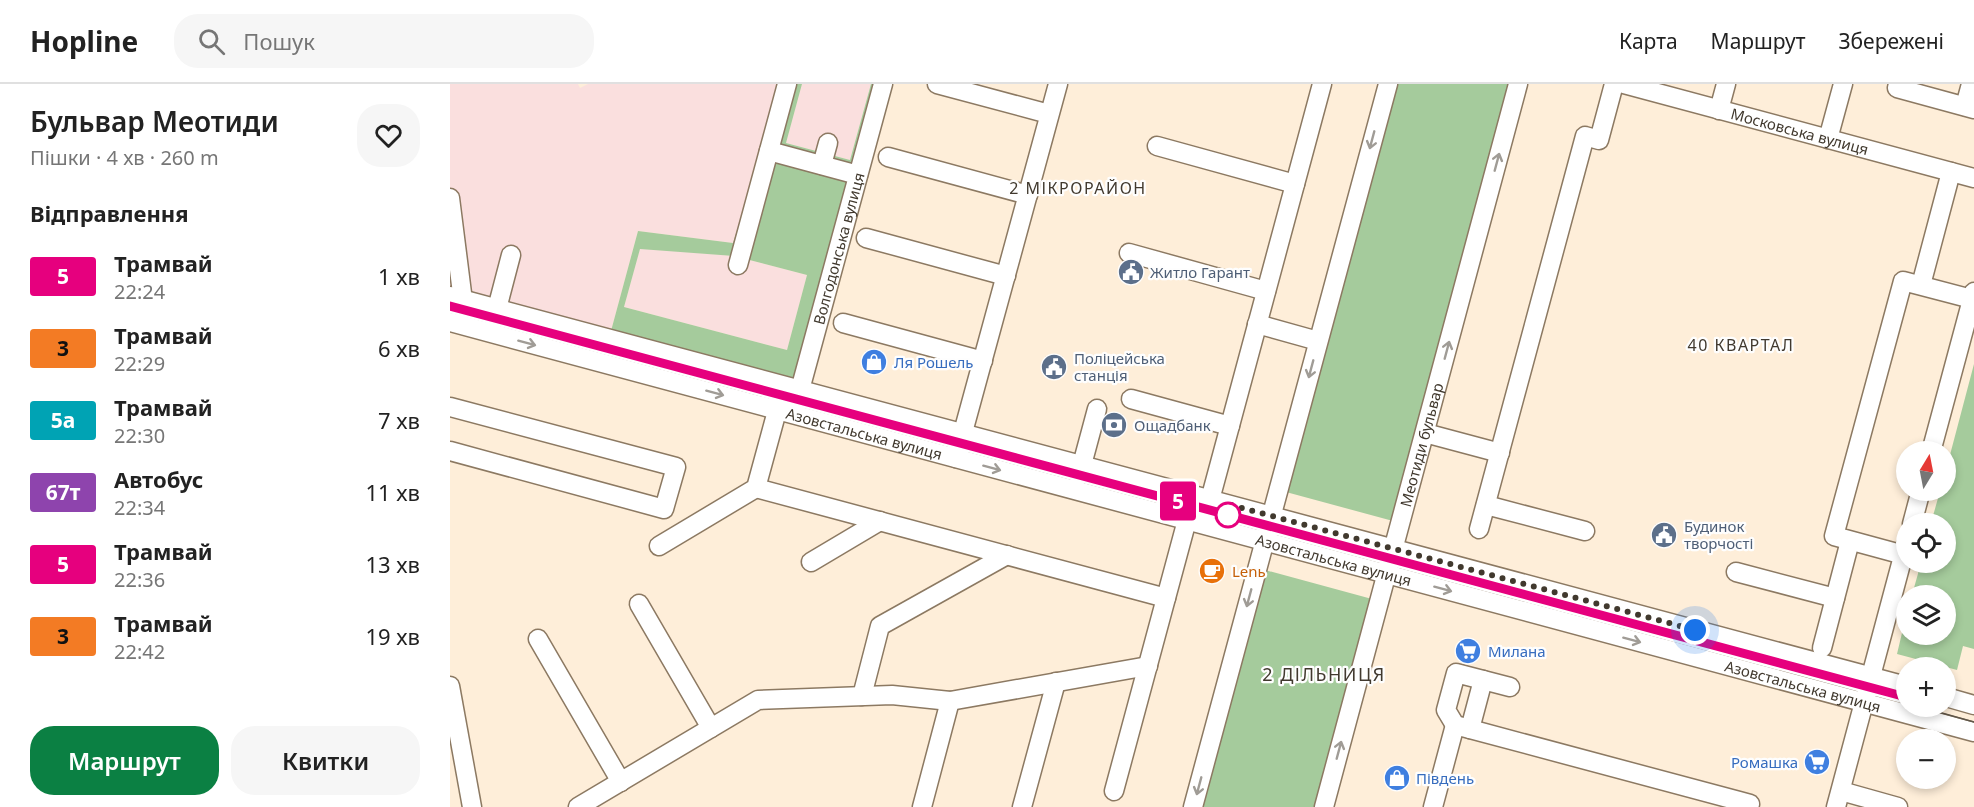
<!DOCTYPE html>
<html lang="uk">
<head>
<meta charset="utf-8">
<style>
	body { margin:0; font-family:"Noto Sans",sans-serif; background:#f6f6f6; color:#222; height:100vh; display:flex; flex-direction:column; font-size:22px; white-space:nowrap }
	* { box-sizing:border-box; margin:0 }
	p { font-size:20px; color:#767676 }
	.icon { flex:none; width:33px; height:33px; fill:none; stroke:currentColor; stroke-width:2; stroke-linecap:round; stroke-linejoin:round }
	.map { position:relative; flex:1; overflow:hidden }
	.sheet { display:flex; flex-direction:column; background:#fff; width:450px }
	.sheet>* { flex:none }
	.badge { padding:0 12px; border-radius:4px; font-size:21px; line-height:39px }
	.needle { width:39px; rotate:10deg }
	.buttons { position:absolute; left:1446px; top:357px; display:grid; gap:12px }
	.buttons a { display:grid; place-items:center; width:60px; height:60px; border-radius:50%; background:#fff; box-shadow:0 3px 9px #0003; font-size:30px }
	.you { position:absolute; width:30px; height:30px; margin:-15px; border:4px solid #fff; border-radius:50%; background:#1a73e8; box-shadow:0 0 0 9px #1a73e833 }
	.map>.badge { position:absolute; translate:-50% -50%; box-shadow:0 0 0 3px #fff }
	h2 { padding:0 30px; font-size:22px; line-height:54px }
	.round { display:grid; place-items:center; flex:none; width:63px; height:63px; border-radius:24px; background:#f6f6f6 }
	.head { display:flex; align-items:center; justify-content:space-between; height:102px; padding:0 30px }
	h1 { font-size:28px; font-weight:600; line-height:45px }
	.button { display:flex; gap:12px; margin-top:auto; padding:12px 30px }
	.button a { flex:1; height:69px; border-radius:24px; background:#0b8043; color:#fff; font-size:24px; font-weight:600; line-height:69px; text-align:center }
	.button a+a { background:#f6f6f6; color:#222 }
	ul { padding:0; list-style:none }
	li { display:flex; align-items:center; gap:18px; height:72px; padding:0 30px }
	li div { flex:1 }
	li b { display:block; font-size:22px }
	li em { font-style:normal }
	li .badge { min-width:66px; font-weight:700; text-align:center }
	header { display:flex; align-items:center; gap:36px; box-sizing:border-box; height:84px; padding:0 30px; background:#fff; border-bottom:2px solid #e0e0e0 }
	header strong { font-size:28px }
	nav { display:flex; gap:33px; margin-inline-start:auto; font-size:21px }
	.search { width:420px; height:54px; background:#f6f6f6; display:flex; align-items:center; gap:15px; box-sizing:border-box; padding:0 21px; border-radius:24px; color:#767676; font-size:22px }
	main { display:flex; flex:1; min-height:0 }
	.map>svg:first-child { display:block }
</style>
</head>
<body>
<header>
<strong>Hopline</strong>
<div class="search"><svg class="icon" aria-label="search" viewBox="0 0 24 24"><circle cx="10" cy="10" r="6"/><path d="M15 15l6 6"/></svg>Пошук</div>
<nav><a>Карта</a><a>Маршрут</a><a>Збережені</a></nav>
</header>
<main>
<section class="sheet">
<div class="head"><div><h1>Бульвар Меотиди</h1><p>Пішки · 4 хв · 260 m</p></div><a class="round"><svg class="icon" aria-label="heart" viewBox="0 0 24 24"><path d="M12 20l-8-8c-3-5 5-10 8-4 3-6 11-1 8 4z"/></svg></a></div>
<h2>Відправлення</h2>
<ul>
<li><span class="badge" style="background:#e6007e;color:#fff">5</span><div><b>Трамвай</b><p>22:24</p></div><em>1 хв</em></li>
<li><span class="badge" style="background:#f37b24;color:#111">3</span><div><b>Трамвай</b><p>22:29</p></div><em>6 хв</em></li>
<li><span class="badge" style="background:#00a3b4;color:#fff">5а</span><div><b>Трамвай</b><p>22:30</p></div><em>7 хв</em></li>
<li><span class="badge" style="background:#8e44ad;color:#fff">67т</span><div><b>Автобус</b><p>22:34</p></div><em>11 хв</em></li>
<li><span class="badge" style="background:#e6007e;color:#fff">5</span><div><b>Трамвай</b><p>22:36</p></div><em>13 хв</em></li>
<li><span class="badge" style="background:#f37b24;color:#111">3</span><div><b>Трамвай</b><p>22:42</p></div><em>19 хв</em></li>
</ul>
<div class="button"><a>Маршрут</a><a>Квитки</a></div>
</section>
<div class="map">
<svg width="1524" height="723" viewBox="0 0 1524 723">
	<rect width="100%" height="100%" fill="#feeed9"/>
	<path fill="#fadfde" d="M0 0H128L130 4 138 0H333L283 159 188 147 161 247 0 204Z
		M352 0H421L400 76 336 59Z
		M190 164 284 172 357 191 337 266 174 223Z"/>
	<path fill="#a5cb9c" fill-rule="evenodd" d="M333 0H352L336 59 400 76 421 0H425L345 296 161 247 188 147 283 159ZM190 165 284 172 357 191 337 266 174 223Z
		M946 0H1061L943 437 836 408Z
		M1524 280V565L1513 562 1507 586 1447 570 1456 532V550H1496V512L1462 511 1471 479 1496 478V440L1481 439 1490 407 1496 406V386Z
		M815 486 922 515 866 723H751Z"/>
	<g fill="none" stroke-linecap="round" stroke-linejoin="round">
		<g stroke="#8c7962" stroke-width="21">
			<g id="minor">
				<path d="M487 0 599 30"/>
				<path id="s1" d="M1174 0 1524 94"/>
				<path d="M1448 0 1447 4 1524 25"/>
				<path d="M1515 22 1521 0"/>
				<path d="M1269 26 1276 0"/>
				<path d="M1378 55 1393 0"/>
				<path d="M707 62 845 100"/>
				<path d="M319 67 408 91"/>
				<path d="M438 73 578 111"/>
				<path d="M372 81 378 59"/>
				<path d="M0 114 14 225"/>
				<path d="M416 154 556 192"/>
				<path d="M679 169 816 207"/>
				<path d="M288 181 337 0"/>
				<path d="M1471 201 1501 88"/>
				<path d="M0 212 1456 602"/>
				<path d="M44 236 61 171"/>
				<path id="s2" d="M0 238 1524 648"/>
				<path d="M393 239 533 277"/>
				<path d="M807 240 868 257"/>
				<path d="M681 315 780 342"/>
				<path id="s3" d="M347 317 433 0"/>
				<path d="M0 323 226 383 214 425 0 367"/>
				<path d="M975 349 1050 369"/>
				<path d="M1481 368 1524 208"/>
				<path d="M506 374 608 0"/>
				<path d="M629 392 647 325"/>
				<path d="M306 404 716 514"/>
				<path d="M1036 421 1135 447"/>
				<path d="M757 427 872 0"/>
				<path d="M1462 440 1471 406"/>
				<path d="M1029 445 1135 52 1149 56 1164 0"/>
				<path d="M209 462 306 404 330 316"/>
				<path d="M1454 471 1384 452 1453 197 1522 215"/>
				<path d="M361 478 430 437"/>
				<path d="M1286 488 1385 514"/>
				<path d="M189 520 261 644"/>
				<path d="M88 555 171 698"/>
				<path d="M1372 564 1400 457"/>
				<path d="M0 602 22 723"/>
				<path d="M1060 603 1006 589 996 626 1005 641 1289 717 1300 720 1299 723"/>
				<path d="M412 612 430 542 557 471"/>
				<path d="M1496 613 1524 621"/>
				<path d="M1020 645 1033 596"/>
				<path d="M664 707 740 425"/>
				<path d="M1391 707 1448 723"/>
				<path d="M128 723 308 616 442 611 500 617 698 582"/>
				<path d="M472 723 500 617"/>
				<path d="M572 723 606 598"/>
				<path d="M743 723 938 0"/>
				<path id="s4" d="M874 723 1068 0"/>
				<path d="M983 723 1005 641"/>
				<path d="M1386 723 1456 461"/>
			</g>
		</g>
		<use href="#minor" stroke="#fff" stroke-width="18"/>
		<path stroke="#5f5649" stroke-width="1.5" d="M0 222 1456 613
			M1467 622 1524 638"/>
	</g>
	<defs><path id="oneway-shaft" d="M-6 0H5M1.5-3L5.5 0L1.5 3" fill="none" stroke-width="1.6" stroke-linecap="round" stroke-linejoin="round" transform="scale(1.5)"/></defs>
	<g stroke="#a09c96">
		<use href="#oneway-shaft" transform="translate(922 56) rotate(105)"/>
		<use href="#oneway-shaft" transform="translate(1047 78) rotate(-75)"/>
		<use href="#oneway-shaft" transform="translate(77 259) rotate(15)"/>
		<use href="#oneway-shaft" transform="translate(997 266) rotate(-75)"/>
		<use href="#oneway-shaft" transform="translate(861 285) rotate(105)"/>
		<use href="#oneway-shaft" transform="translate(265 309) rotate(15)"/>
		<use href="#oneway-shaft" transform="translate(542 384) rotate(15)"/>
		<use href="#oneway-shaft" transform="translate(993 505) rotate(15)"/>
		<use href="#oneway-shaft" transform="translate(799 514) rotate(105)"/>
		<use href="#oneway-shaft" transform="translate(1182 556) rotate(15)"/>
		<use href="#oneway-shaft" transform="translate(889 666) rotate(-75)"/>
		<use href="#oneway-shaft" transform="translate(749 702) rotate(105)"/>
	</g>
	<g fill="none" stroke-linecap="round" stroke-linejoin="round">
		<g stroke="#fff" stroke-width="14">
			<path id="line" d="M0 222 1456 613"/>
		</g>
		<use href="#line" stroke="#e6007e" stroke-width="9"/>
		<path stroke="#41392e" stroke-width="6" stroke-dasharray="0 10.8" d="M778 431 781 421 1245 546"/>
	</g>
	<defs>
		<g id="civic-disc" transform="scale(1.35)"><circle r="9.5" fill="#5c6f8a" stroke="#fefefe"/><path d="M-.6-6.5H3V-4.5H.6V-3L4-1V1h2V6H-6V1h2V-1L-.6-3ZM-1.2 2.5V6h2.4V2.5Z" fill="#fff"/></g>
		<g id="shop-disc" transform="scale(1.35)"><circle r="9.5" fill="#3f7fe0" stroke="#fefefe"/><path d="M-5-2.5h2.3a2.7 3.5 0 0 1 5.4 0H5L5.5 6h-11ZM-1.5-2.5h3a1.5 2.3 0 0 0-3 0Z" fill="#fff"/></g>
		<g id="bank-disc" transform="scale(1.35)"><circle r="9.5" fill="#5c6f8a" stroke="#fefefe"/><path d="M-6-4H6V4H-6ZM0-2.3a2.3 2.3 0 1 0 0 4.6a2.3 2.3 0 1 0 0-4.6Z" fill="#fff"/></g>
		<g id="cafe-disc" transform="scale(1.35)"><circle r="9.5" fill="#e8710a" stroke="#fefefe"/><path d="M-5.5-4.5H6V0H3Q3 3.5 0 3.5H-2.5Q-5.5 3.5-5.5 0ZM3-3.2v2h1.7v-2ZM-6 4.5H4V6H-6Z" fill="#fff"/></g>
		<g id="supermarket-disc" transform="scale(1.35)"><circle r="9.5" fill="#3f7fe0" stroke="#fefefe"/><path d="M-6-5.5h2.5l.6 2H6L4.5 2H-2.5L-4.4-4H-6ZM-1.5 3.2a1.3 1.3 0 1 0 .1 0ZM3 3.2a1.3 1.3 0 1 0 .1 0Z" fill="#fff"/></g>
	</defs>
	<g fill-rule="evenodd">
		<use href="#civic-disc" x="681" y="188"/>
		<use href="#shop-disc" x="424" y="278"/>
		<use href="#civic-disc" x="604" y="283"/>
		<use href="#bank-disc" x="664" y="341"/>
		<use href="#civic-disc" x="1214" y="451"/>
		<use href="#cafe-disc" x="762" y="487"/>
		<use href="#supermarket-disc" x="1018" y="567"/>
		<use href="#supermarket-disc" x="1367" y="678"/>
		<use href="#shop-disc" x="947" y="694"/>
	</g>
	<circle fill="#fff" stroke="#e6007e" stroke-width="3" cx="778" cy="431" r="12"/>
	<g text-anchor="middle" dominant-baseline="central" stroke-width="4.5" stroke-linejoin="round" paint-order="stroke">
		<g font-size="15" fill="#41392e" stroke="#fefefe">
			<text stroke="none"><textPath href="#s1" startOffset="182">Московська вулиця</textPath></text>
			<text stroke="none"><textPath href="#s3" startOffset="158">Волгодонська вулиця</textPath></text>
			<text stroke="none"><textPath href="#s2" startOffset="429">Азовстальська вулиця</textPath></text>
			<text stroke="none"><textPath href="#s4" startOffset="375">Меотиди бульвар</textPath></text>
			<text stroke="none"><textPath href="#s2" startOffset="915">Азовстальська вулиця</textPath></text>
			<text stroke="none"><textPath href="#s2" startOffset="1401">Азовстальська вулиця</textPath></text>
		</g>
		<g font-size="15" fill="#4e5e75" stroke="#fefefe" text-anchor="start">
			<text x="700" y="188">Житло Гарант</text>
			<text x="624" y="274">Поліцейська<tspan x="624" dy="17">станція</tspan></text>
			<text x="684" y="341">Ощадбанк</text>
			<text x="1234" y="442">Будинок<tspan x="1234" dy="17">творчості</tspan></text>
		</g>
		<g font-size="15" fill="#366cbe" stroke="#fefefe" text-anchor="start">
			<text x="444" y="278">Ля Рошель</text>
			<text x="1038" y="567">Милана</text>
			<text x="1348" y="678" text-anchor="end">Ромашка</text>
			<text x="966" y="694">Південь</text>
		</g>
		<g font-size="15" fill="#c56008" stroke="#fefefe" text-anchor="start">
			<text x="782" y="487">Lenь</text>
		</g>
		<g font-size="16" letter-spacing="1.5" fill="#41392e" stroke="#fefefe">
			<text x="628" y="104">2 МІКРОРАЙОН</text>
			<text x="1291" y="261">40 КВАРТАЛ</text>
		</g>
		<g font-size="18" letter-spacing="1.5" fill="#41392e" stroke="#fefefe">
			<text x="874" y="590">2 ДІЛЬНИЦЯ</text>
		</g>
	</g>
</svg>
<div class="buttons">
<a><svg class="needle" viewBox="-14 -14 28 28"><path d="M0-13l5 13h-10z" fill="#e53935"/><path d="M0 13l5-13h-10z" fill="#767676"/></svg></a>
<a><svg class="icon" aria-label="locate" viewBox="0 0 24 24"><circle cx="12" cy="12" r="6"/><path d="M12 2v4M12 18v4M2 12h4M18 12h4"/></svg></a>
<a><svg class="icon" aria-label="layers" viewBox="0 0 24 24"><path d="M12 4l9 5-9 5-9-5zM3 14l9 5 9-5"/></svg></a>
<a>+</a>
<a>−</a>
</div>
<div class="you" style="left:1245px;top:546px"></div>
<b class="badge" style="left:728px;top:417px;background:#e6007e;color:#fff">5</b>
</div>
</main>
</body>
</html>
